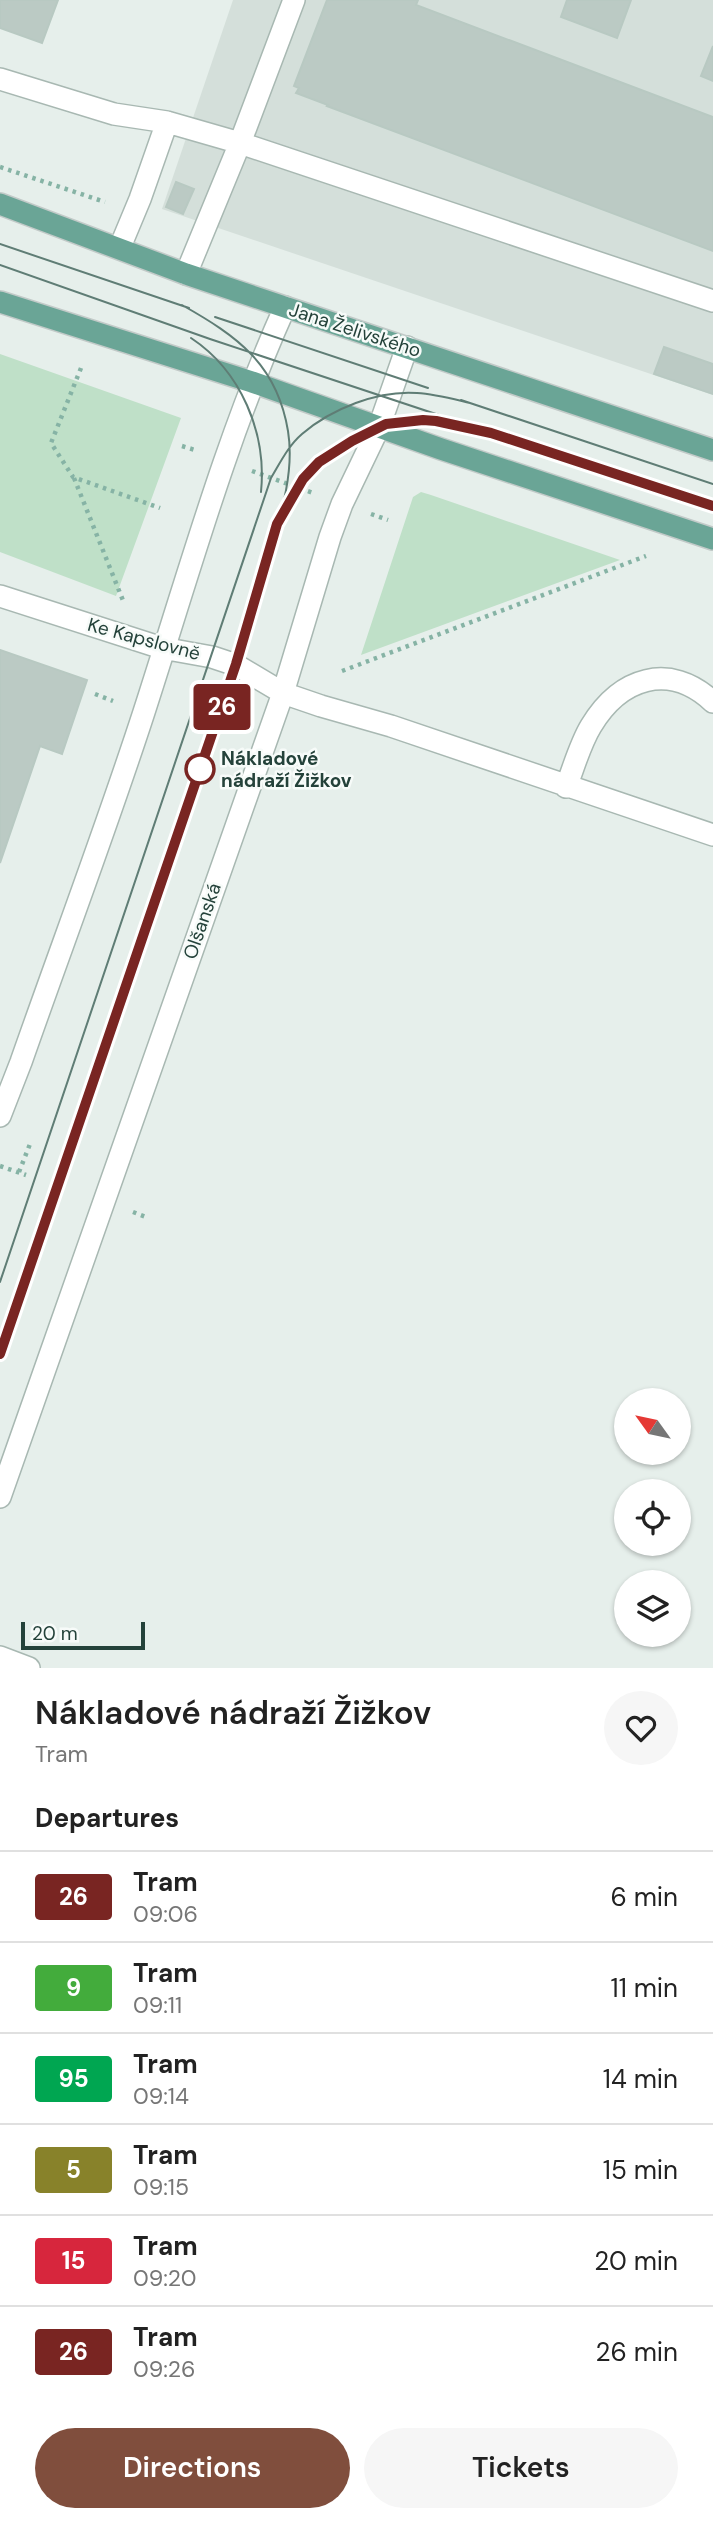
<!DOCTYPE html>
<html lang="en">
<head>
<meta charset="utf-8">
<style>
	body { margin:0; font-family:"DM Sans",sans-serif; background:#f6f6f6; color:#222; height:100vh; display:flex; flex-direction:column; font-size:26px; white-space:nowrap }
	* { box-sizing:border-box; margin:0 }
	p { font-size:23px; color:#767676 }
	.icon { flex:none; width:38px; height:38px; fill:none; stroke:currentColor; stroke-width:2; stroke-linecap:round; stroke-linejoin:round }
	.map { position:relative; height:1668px; overflow:hidden }
	.side { display:flex; flex-direction:column; background:#fff; flex:1 }
	.side>* { flex:none }
	.badge { padding:0 14px; border-radius:5px; font-size:24px; line-height:46px }
	.needle { width:46px; rotate:303deg }
	.fabs { position:absolute; left:614px; top:1388px; display:grid; gap:14px }
	.fabs a { display:grid; place-items:center; width:77px; height:77px; border-radius:50%; background:#fff; box-shadow:0 2px 5px #0004; font-size:35px }
	.scale { position:absolute; left:21px; bottom:18px; width:124px; box-sizing:border-box; padding-left:7px; border:4px solid #24423a; border-top:0; font-size:19px; line-height:24px; white-space:nowrap; color:#24423a; -webkit-text-stroke:5px #f7fbf9; paint-order:stroke }
	.map>.badge { position:absolute; translate:-50% -50%; box-shadow:0 0 0 4px #fff }
	h2 { padding:0 35px; font-size:26px; line-height:63px }
	.round { display:grid; place-items:center; flex:none; width:74px; height:74px; border-radius:37px; background:#f6f6f6 }
	.overview { display:flex; align-items:center; justify-content:space-between; height:119px; padding:0 35px }
	h1 { font-size:33px; font-weight:600; line-height:52px }
	.action { display:flex; gap:14px; margin-top:auto; padding:14px 35px }
	.action a { flex:1; height:80px; border-radius:42px; background:#804e3d; color:#fff; font-size:28px; font-weight:600; line-height:80px; text-align:center }
	.action a+a { background:#f6f6f6; color:#222 }
	ul { padding:0; list-style:none }
	li { display:flex; align-items:center; gap:21px; height:91px; padding:0 35px; border-top:2px solid #e0e0e0 }
	li div { flex:1 }
	li b { display:block; font-size:26px }
	li em { font-style:normal }
	li .badge { min-width:77px; font-weight:700; text-align:center }
	.map>svg:first-child { display:block }
</style>
</head>
<body>
<div class="map">
<svg width="713" height="1668" viewBox="0 0 713 1668">
	<rect width="100%" height="100%" fill="#e6efeb"/>
	<path fill="#d4dfda" d="M233 0H713V395L162 209Z"/>
	<path fill="#bfe0c8" d="M0 354 181 418 116 596 0 552Z
		M421 492 431 495 620 560 361 655 413 497Z"/>
	<path fill="#bbcac4" stroke="#b8c9c2" stroke-width="2" d="M0 0H58L42 43 0 28Z
		M327 0H418L416 5 713 117V251L327 106 328 105 296 93 299 88 294 86Z
		M567 0H631L617 38 561 17Z
		M713 46V81L701 76Z
		M176 182 194 189 183 214 166 207Z
		M664 347 713 364V394L654 374Z
		M0 650 87 680 62 754 40 746 0 863Z"/>
	<g fill="none" stroke-linecap="round" stroke-linejoin="round">
		<g stroke="#a8b8b2" stroke-width="24">
			<path id="minor" d="M0 79 114 114 167 122 240 143 713 301
				M120 247 140 199 167 122
				M186 274 240 143 294 0
				M0 596 162 648 212 657 236 665 283 693 321 706 391 726 713 835
				M566 787C574 767 580 744 591 726 620 678 669 661 713 702
				M0 1116 21 1062C62 945 106 829 144 712 188 576 226 438 285 307
				M0 1497 283 693 330 537 342 504 379 427 407 347
				M0 1657 29 1668"/>
		</g>
		<g stroke="#c2cac8" stroke-width="24">
			<path id="major" d="M0 204 186 274 713 450
				M0 302 252 382 441 449 713 539"/>
		</g>
		<path stroke="#86b3a5" stroke-width="4.5" stroke-dasharray="3.5 5" stroke-linecap="butt" d="M0 167 105 202
			M81 368 51 443 73 477 160 508
			M182 446 195 450
			M252 471 313 493
			M74 478 124 603
			M371 514 388 520
			M342 671 646 556
			M95 694 113 701
			M292 760 302 763
			M0 1166 26 1175
			M19 1172 30 1144
			M133 1212 146 1217"/>
		<use href="#minor" stroke="#fff" stroke-width="21"/>
		<use href="#major" stroke="#6aa596" stroke-width="21"/>
		<path stroke="#5f7d75" stroke-width="2" d="M0 244 189 308
			M0 265 210 339 713 506
			M215 317 428 388
			M191 338C241 371 267 433 261 492
			M461 400 713 484
			M286 505C314 454 379 412 440 421
			M0 1282 271 478C280 463 288 446 302 434 331 409 378 390 417 393 435 394 453 399 470 403
			M0 1354C68 1155 137 956 205 757 225 697 244 637 262 577 275 530 296 480 288 431 277 364 237 336 182 305"/>
	</g>
	<g fill="none" stroke-linecap="round" stroke-linejoin="round">
		<g stroke="#fff" stroke-width="16">
			<path id="line" d="M0 1354 236 664 277 524 303 479 319 462 352 441 386 424 423 420 436 421 491 433 713 506"/>
		</g>
		<use href="#line" stroke="#792522" stroke-width="10"/>
	</g>
	<circle fill="#fff" stroke="#792522" stroke-width="3.5" cx="200" cy="769" r="14"/>
	<g text-anchor="middle" dominant-baseline="central" stroke-width="5" stroke-linejoin="round" paint-order="stroke">
		<g font-size="19" fill="#24423a" stroke="#f7fbf9">
			<text transform="translate(355 330) rotate(18)">Jana Želivského</text>
			<text transform="translate(144 639) rotate(15)">Ke Kapslovně</text>
			<text transform="translate(202 921) rotate(-71)">Olšanská</text>
		</g>
		<g font-size="19" font-weight="bold" fill="#24423a" stroke="#f7fbf9" text-anchor="start">
			<text x="221" y="758">Nákladové<tspan x="221" dy="22">nádraží Žižkov</tspan></text>
		</g>
	</g>
</svg>
<div class="fabs">
<a><svg class="needle" viewBox="-14 -14 28 28"><path d="M0-13l5 13h-10z" fill="#e53935"/><path d="M0 13l5-13h-10z" fill="#767676"/></svg></a>
<a><svg class="icon" aria-label="locate" viewBox="0 0 24 24"><circle cx="12" cy="12" r="6"/><path d="M12 2v4M12 18v4M2 12h4M18 12h4"/></svg></a>
<a><svg class="icon" aria-label="layers" viewBox="0 0 24 24"><path d="M12 4l9 5-9 5-9-5zM3 14l9 5 9-5"/></svg></a>
</div>
<div class="scale">20 m</div>
<b class="badge" style="left:222px;top:707px;background:#792522;color:#fff">26</b>
</div>
<section class="side">
<div class="overview"><div><h1>Nákladové nádraží Žižkov</h1><p>Tram</p></div><a class="round"><svg class="icon" aria-label="heart" viewBox="0 0 24 24"><path d="M12 20l-8-8c-3-5 5-10 8-4 3-6 11-1 8 4z"/></svg></a></div>
<h2>Departures</h2>
<ul>
<li><span class="badge" style="background:#792522;color:#fff">26</span><div><b>Tram</b><p>09:06</p></div><em>6 min</em></li>
<li><span class="badge" style="background:#43ac3c;color:#fff">9</span><div><b>Tram</b><p>09:11</p></div><em>11 min</em></li>
<li><span class="badge" style="background:#00a651;color:#fff">95</span><div><b>Tram</b><p>09:14</p></div><em>14 min</em></li>
<li><span class="badge" style="background:#88822a;color:#fff">5</span><div><b>Tram</b><p>09:15</p></div><em>15 min</em></li>
<li><span class="badge" style="background:#d7263d;color:#fff">15</span><div><b>Tram</b><p>09:20</p></div><em>20 min</em></li>
<li><span class="badge" style="background:#792522;color:#fff">26</span><div><b>Tram</b><p>09:26</p></div><em>26 min</em></li>
</ul>
<div class="action"><a>Directions</a><a>Tickets</a></div>
</section>
</body>
</html>
